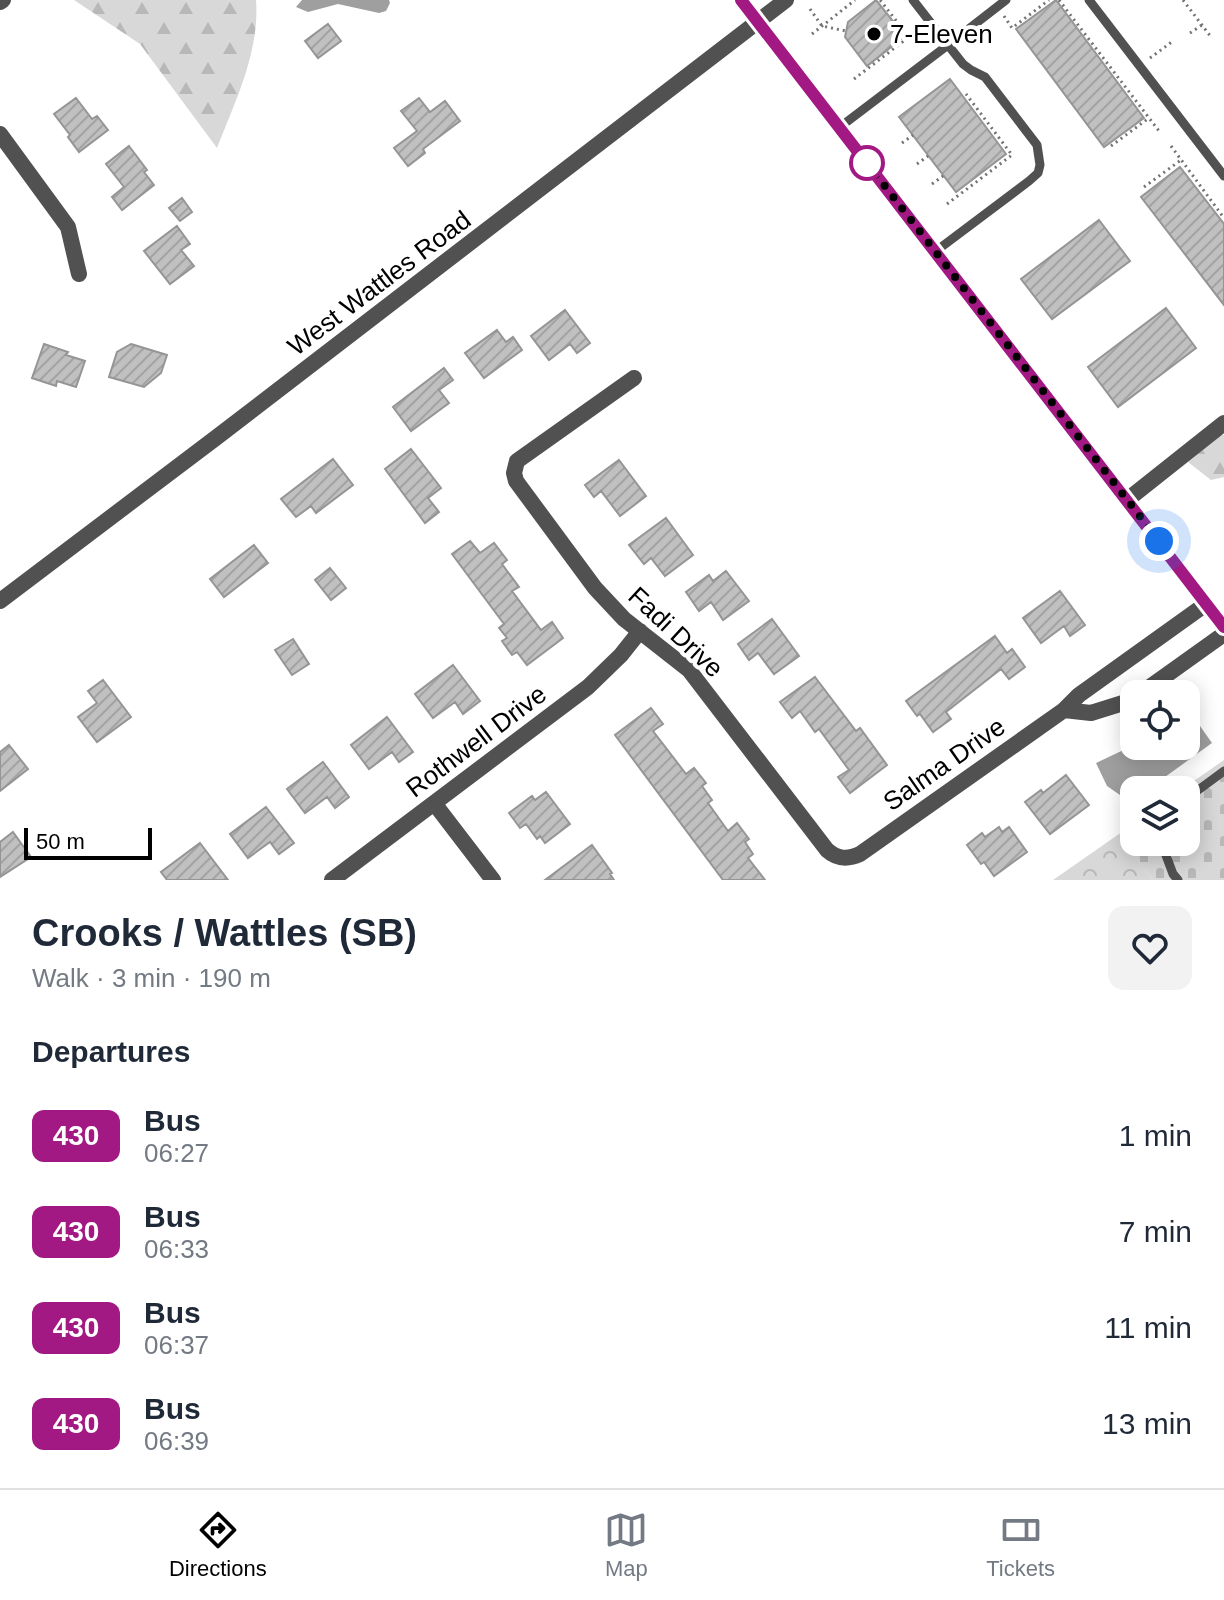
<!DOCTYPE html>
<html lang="en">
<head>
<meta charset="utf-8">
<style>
	body { margin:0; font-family:Arial,sans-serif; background:#f2f2f3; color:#1f2937; height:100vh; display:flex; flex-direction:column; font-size:30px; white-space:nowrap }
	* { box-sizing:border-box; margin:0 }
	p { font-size:26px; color:#747a83 }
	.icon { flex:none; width:44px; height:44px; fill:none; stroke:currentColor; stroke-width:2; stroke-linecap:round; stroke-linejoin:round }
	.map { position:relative; height:880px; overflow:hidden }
	.panel { display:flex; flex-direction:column; background:#fff; flex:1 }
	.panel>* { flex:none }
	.badge { padding:0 16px; border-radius:12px; font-size:28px; line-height:52px }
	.controls { position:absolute; left:1120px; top:680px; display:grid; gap:16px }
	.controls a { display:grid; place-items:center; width:80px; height:80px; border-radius:16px; background:#fff; box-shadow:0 4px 20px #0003; font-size:40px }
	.scale { position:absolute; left:24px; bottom:20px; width:128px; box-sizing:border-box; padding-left:8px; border:4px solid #000; border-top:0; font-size:22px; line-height:28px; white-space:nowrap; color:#000; -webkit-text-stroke:6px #fff; paint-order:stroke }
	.you { position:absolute; width:40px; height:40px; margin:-20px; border:6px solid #fff; border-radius:50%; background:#1a73e8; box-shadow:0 0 0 12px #1a73e833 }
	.map>.badge { position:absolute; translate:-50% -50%; box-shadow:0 0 0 4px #fff }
	h2 { padding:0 32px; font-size:30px; line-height:72px }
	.round { display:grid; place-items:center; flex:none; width:84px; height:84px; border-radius:16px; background:#f2f2f3 }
	.summary { display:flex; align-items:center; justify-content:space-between; height:136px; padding:0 32px }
	h1 { font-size:38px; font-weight:700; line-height:60px }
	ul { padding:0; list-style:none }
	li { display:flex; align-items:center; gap:24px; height:96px; padding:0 32px }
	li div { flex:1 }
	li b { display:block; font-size:30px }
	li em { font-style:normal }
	li .badge { min-width:88px; font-weight:700; text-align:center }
	.dock { display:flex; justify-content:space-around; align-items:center; height:112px; border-top:2px solid #e0e1e3; background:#fff; font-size:22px; color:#747a83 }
	.dock a { display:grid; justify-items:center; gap:4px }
	.dock .active { color:#000 }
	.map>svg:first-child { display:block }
</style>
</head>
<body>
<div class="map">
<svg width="1224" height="880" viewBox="0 0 1224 880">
	<defs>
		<pattern id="forest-firs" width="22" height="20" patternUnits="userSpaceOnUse" patternTransform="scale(2)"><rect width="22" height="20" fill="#d8d8d8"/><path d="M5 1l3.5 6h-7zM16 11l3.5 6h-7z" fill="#b8b8b8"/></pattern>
		<pattern id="cemetery-stones" width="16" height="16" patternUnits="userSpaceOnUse" patternTransform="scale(2)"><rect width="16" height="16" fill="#d8d8d8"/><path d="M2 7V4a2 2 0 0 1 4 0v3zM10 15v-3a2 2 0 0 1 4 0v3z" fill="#b8b8b8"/></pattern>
		<pattern id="park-crowns" width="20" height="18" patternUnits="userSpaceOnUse" patternTransform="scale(2)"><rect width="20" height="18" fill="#d8d8d8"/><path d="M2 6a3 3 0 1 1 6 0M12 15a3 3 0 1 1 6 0" fill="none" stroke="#b8b8b8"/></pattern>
		<pattern id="building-hatch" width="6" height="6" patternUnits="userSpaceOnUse" patternTransform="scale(2)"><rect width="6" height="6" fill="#c0c0c0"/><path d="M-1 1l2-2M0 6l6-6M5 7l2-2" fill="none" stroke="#a3a3a3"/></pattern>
	</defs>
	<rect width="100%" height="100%" fill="#fff"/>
	<path fill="url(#forest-firs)" d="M74 0H256C260 51 235 102 217 148L140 44Z
		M1220 435H1224V477L1211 480 1188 462Z"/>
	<path fill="url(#cemetery-stones)" d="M1224 760V880H1153L1119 834 1134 823V842H1186V790H1181Z"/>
	<path fill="url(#park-crowns)" d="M1119 834 1153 880H1053Z"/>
	<path fill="#9f9f9f" d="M302 0H389L390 3 386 11 379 13 338 4 308 12 296 7Z
		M1200 726 1212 743 1147 790H1134V799L1130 802 1107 786 1096 763 1134 745 1186 746V729Z"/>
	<path fill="url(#building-hatch)" stroke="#959595" stroke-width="2" d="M876 0 905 36 867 66 845 37 848 22Z
		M1056 0 1144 118 1104 147 1016 29Z
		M328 24 341 41 318 58 305 41Z
		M950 79 1006 154 956 192 899 117Z
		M76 98 92 119 97 116 108 130 79 152 68 137 70 135 54 114Z
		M419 98 430 112 445 101 460 121 423 149 425 153 408 166 394 148 417 131 401 111Z
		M129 146 147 170 144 172 154 185 122 210 112 197 124 187 106 164Z
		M1180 167 1224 224V305L1141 197Z
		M182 198 192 212 180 221 169 208Z
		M1099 220 1130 261 1052 319 1021 279Z
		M177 226 190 244 181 250 194 266 170 284 144 251Z
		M1166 308 1196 348 1118 407 1088 367Z
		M565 310 590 343 577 353 570 344 549 360 531 336Z
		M497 330 506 342 513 337 522 350 484 378 465 353Z
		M44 344 68 352 66 355 85 361 76 387 57 381 56 386 32 378Z
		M131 344 167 355 161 373 144 387 109 377 117 352Z
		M444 368 453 380 439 390 449 403 411 431 393 407Z
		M411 449 441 488 428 498 439 512 425 523 385 469Z
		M333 459 353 485 316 513 311 506 296 517 281 499Z
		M619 460 646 496 620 516 601 491 594 497 585 485Z
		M666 518 693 555 665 576 651 558 644 564 629 545Z
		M470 541 480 553 494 543 507 560 502 564 519 587 512 591 541 630 552 622 563 638 527 665 517 652 512 655 502 641 507 638 499 628 504 624 452 554Z
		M254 545 268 563 224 597 210 579Z
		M330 568 346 588 331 600 315 580Z
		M726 571 749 601 723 620 711 602 699 611 686 592 709 575 713 581Z
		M1060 591 1085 625 1070 636 1064 626 1041 643 1023 618Z
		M772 619 799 656 774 674 758 653 749 660 738 644Z
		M995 636 1007 653 1012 649 1025 667 1009 679 1001 669 946 712 951 719 933 732 920 714 917 716 906 701Z
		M293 639 309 664 292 675 275 650Z
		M453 665 480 701 463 714 455 702 433 718 415 694Z
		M815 677 856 731 860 728 887 765 850 793 838 777 849 770 819 729 815 732 800 711 792 718 780 702Z
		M103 680 131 717 97 742 78 717 97 703 88 691Z
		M651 708 663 724 653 731 686 774 694 768 706 783 702 786 712 800 708 803 728 831 737 823 749 839 745 842 753 854 748 858 765 880H723L615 735Z
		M387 717 413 752 399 762 392 752 369 769 351 745Z
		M9 745 28 769 0 791V752Z
		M323 762 349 797 335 808 327 797 305 813 287 789Z
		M1066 775 1089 805 1050 834 1025 802 1041 790 1043 793Z
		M546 792 570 824 545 843 540 836 537 839 526 824 520 828 509 813 532 796 535 800Z
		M266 807 294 843 279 854 270 842 248 858 230 834Z
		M999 827 1002 832 1009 827 1027 852 994 876 984 862 981 864 967 845 982 833 985 837Z
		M13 832 31 857 0 877V842Z
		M200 843 228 880H167L161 872Z
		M592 845 612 873 610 874 614 880H545Z"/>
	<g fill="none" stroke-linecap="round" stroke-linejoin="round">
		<path stroke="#737373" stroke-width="3" stroke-dasharray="2 4" stroke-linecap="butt" d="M1059 0 1159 131
			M1183 0 1211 37
			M810 9 822 26 846 31
			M1004 16 1012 28 1049 0
			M1190 33 1202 25
			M812 34 855 0
			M1150 58 1173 41
			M854 79 909 37 880 0
			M902 143 913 135
			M1111 146 1149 118
			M1171 146 1224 218
			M917 164 928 156
			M932 184 943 176
			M1144 187 1181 160
			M947 204 1012 155 966 94"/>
		<path stroke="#515151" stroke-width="9" d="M1089 0 1224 176
			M840 127 948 45 913 0
			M936 251 1029 181 1038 173 1040 165 1037 145 985 77 971 70 963 64 948 45 1006 0
			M1186 799 1224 771
			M1161 842 1173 874 1178 880"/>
		<path stroke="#515151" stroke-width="16" d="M0 2 3 0
			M0 134 68 227 79 274
			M634 378 517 461 514 473 516 481 595 588 624 619 689 670 827 850C837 859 847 860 860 854L1064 710 1079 695 1206 604
			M1127 500 1224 423
			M1140 694 1224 634
			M1064 710 1091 713 1123 703 1134 697
			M434 803 493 880
			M332 880 588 687 621 655 640 631"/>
		<path stroke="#515151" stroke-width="16" d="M0 601 217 437 786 0"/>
		<path stroke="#1e1e1e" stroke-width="16" d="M741 0 1224 627"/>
	</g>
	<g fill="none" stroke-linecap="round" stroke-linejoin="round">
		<g stroke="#fff" stroke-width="18">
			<path id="line" d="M741 0 1224 627"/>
		</g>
		<use href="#line" stroke="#a31984" stroke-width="12"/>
		<path stroke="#000" stroke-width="8" stroke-dasharray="0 14.4" d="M867 163 1159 541"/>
	</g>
	<circle fill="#000" stroke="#fff" stroke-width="3" cx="874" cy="34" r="8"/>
	<circle fill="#fff" stroke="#a31984" stroke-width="4" cx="867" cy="163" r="16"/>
	<g text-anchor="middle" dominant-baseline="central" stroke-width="8" stroke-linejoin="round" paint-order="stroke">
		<g font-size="26" fill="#000" stroke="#fff" text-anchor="start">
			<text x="890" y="34">7-Eleven</text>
		</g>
		<g font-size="26" fill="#000" stroke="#fff">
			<text transform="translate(379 283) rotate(-37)">West Wattles Road</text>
			<text transform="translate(676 632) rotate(43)">Fadi Drive</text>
			<text transform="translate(476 741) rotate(-37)">Rothwell Drive</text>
			<text transform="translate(944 764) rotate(-35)">Salma Drive</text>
		</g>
	</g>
</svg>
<div class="controls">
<a><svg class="icon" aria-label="locate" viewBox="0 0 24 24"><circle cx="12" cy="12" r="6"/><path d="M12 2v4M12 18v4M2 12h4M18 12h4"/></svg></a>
<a><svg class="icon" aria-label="layers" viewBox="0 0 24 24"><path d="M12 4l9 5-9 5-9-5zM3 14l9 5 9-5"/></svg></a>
</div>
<div class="scale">50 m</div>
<div class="you" style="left:1159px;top:541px"></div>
</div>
<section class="panel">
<div class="summary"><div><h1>Crooks / Wattles (SB)</h1><p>Walk · 3 min · 190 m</p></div><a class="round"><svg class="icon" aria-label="heart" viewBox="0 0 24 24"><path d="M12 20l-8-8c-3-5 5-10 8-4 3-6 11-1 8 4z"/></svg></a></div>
<h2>Departures</h2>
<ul>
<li><span class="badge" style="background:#a31984;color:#fff">430</span><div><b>Bus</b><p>06:27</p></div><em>1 min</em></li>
<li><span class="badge" style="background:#a31984;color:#fff">430</span><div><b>Bus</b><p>06:33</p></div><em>7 min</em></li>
<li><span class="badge" style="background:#a31984;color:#fff">430</span><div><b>Bus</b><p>06:37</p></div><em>11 min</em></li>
<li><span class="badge" style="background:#a31984;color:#fff">430</span><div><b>Bus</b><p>06:39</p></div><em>13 min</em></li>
</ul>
</section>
<nav class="dock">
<a class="active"><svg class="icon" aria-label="directions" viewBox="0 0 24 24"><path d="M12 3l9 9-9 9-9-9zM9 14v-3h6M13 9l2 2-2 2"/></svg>Directions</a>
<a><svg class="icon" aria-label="map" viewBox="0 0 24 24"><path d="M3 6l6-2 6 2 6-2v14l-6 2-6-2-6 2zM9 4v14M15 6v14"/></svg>Map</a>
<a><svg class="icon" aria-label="tickets" viewBox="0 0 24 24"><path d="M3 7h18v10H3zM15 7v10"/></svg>Tickets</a>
</nav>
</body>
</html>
